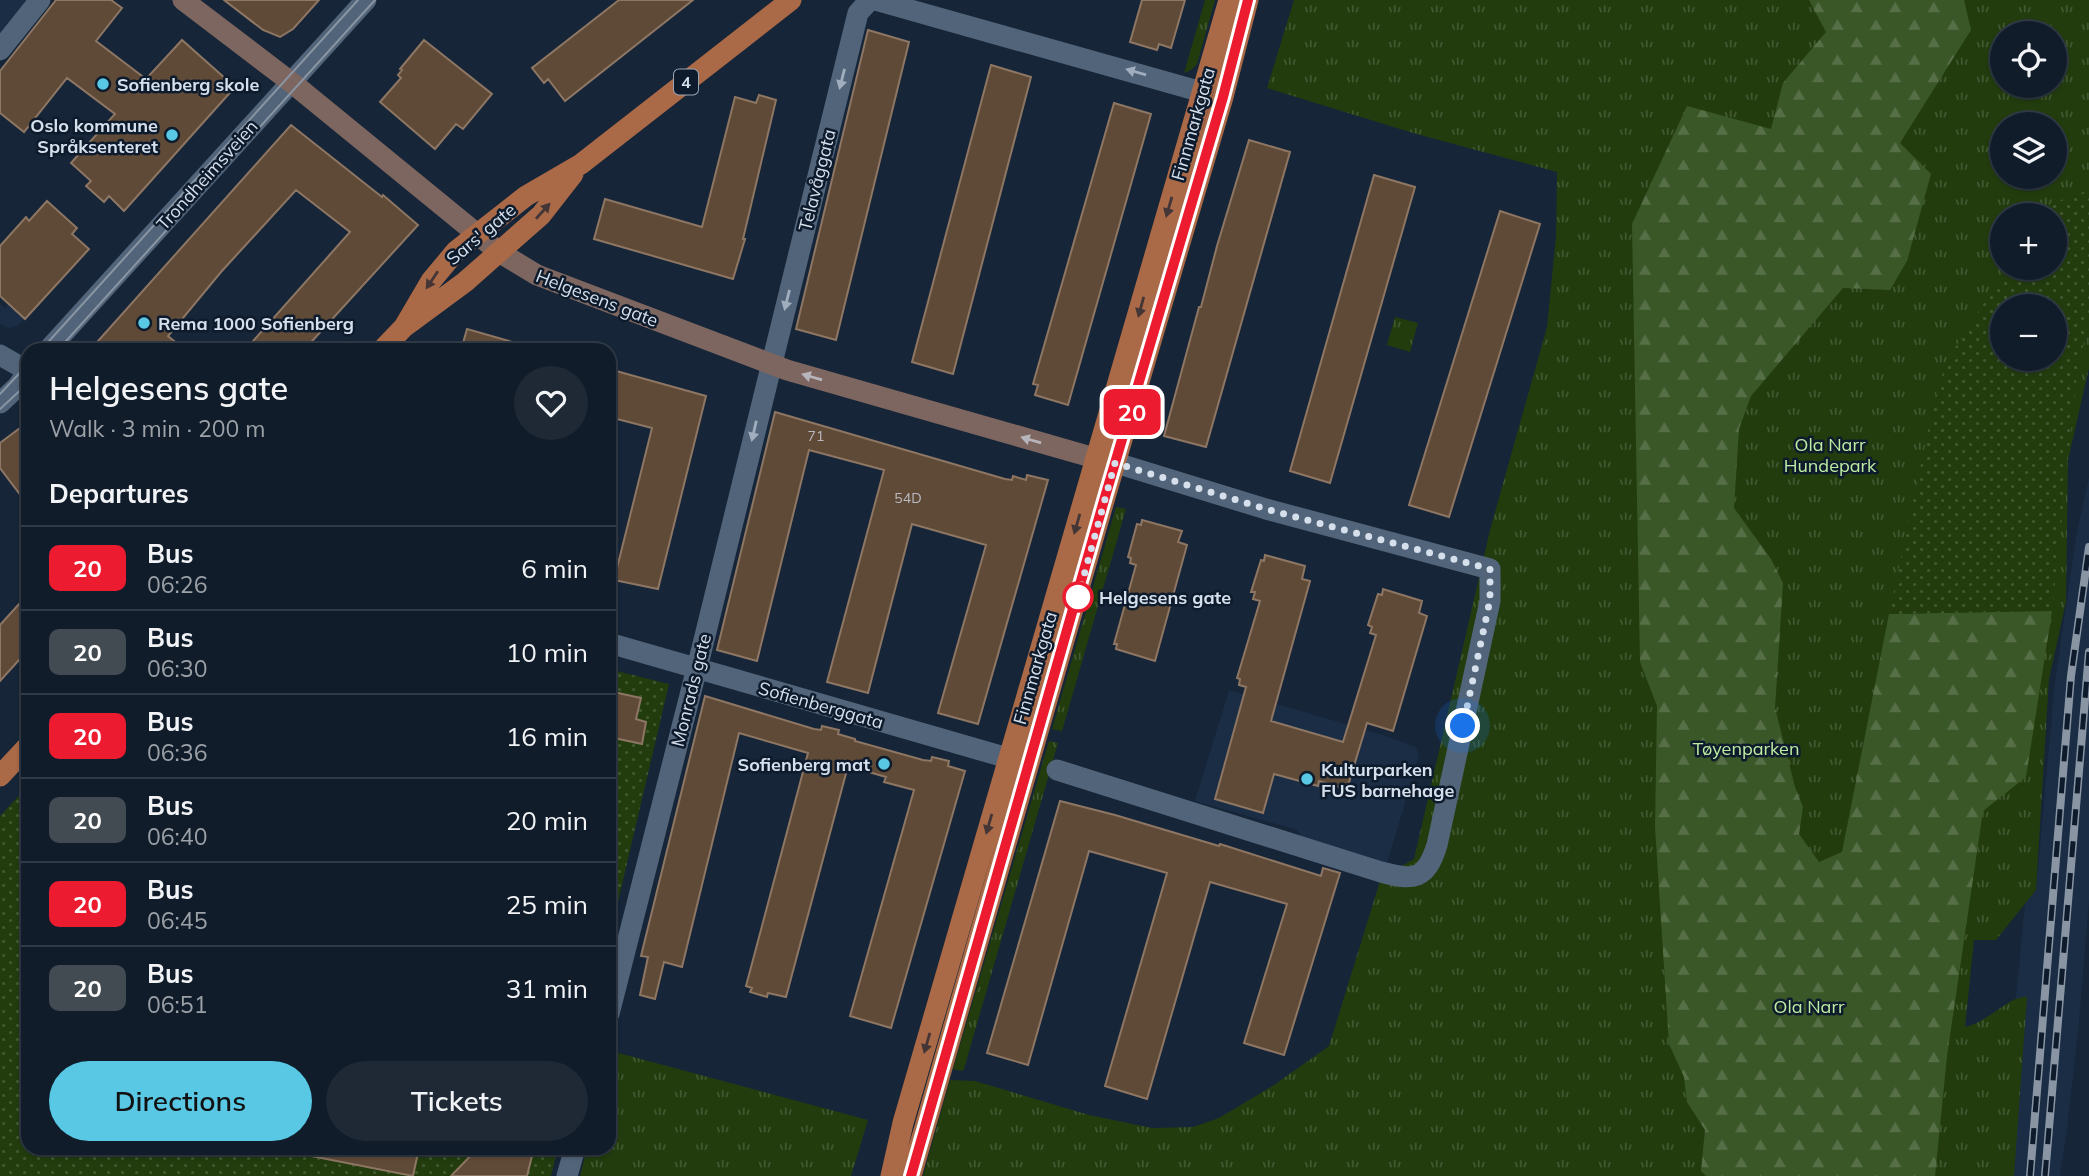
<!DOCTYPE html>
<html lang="en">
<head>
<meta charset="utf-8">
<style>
	body { margin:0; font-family:Mulish,sans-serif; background:#1e2935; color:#f1f3f6; height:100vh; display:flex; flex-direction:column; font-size:26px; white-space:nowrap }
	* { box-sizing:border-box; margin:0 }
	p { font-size:23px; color:#9ca1a8 }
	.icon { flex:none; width:38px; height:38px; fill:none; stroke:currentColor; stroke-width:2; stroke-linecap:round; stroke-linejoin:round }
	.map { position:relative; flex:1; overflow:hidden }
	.side { position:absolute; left:21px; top:343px; width:595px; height:812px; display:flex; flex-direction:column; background:#101c29; border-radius:21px; box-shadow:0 2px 5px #0004,0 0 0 2px #303a46 }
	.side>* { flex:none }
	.badge { padding:0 14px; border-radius:10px; font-size:24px; line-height:46px }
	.tools { position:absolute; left:1990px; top:21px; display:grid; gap:14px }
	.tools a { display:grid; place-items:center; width:77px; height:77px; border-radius:50%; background:#101c29; box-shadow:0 2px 5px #0004,0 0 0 2px #303a46; font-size:35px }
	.you { position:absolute; width:35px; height:35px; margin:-18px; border:5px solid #fff; border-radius:50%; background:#1a73e8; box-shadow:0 0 0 10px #1a73e833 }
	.map>.badge { position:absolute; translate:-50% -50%; box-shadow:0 0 0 4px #fff }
	h2 { padding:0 28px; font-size:26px; line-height:63px }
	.round { display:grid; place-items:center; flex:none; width:74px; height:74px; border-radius:37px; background:#1e2935 }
	.overview { display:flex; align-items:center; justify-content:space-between; height:119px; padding:0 28px }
	h1 { font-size:33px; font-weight:600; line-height:52px }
	.action { display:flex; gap:14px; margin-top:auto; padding:14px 28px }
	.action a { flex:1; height:80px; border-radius:42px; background:#59c8e5; color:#111; font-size:28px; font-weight:600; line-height:80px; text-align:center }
	.action a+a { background:#1e2935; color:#f1f3f6 }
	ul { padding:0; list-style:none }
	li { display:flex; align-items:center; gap:21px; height:84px; padding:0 28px; border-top:2px solid #303a46 }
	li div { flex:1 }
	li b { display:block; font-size:26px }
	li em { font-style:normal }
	li .badge { min-width:77px; font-weight:700; text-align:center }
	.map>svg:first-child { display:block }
</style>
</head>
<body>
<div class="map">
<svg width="2089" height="1176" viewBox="0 0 2089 1176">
	<defs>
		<pattern id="grass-tufts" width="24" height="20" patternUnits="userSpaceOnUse" patternTransform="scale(1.75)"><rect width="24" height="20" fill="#223c0e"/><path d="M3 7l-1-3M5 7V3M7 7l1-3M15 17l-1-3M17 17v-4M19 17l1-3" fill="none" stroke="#415831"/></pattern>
		<pattern id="forest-firs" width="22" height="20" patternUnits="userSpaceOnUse" patternTransform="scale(1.75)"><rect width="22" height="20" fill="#3a5728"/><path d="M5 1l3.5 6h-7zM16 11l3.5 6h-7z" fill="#566f47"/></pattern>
		<pattern id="garden-dots" width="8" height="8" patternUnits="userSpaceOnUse" patternTransform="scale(1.75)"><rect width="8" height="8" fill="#223c0e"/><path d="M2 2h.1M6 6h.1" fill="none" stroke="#415831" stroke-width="1.8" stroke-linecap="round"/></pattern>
	</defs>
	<rect width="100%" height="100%" fill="#162537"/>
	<path fill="#1a2d45" d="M0 0H30L0 36Z
		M9 303 26 318 17 326 8 328 0 324V304L5 308Z
		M2089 477V902L2078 1034 2067 1128 2060 1176H1998L2025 904 2036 890 2055 681 2076 537Z
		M1229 690 1383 735 1416 747 1419 756 1386 867 1301 838 1297 830 1195 801Z"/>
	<path fill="url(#grass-tufts)" fill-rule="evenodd" d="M1205 0H1215L1197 64 1191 70 1184 73Z
		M1294 0H2089V368L2068 460 2066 602 2049 679 2036 890 1996 940H1974L1965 1027C1989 1022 2009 995 2027 997L2014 1176H923L950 1080 975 1081 1089 1115 1152 1128 1193 1127 1219 1118 1274 1085 1329 1046 1381 878 1414 859 1490 530 1547 327 1556 236 1557 172 1413 133 1267 88ZM2002 33H2054V86H2002ZM2002 124H2054V177H2002ZM2002 215H2054V268H2002ZM2002 306H2054V359H2002Z
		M1395 317 1418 323 1410 352 1387 345Z
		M1116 507 1126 509 1062 731 1052 729Z
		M1049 741 1058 743 964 1069 961 1071 953 1069Z
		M611 1051 868 1120 851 1176H580L587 1148H609V1060Z"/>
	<path fill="url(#forest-firs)" d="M1809 0H1964L1971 30 1900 143 1931 174 1907 261 1890 290 1843 288 1751 396 1739 429 1734 508 1771 559 1783 583 1775 708 1795 787 1803 807 1799 834 1819 862 1842 852 1889 614 2052 611 2026 777 1983 811 1947 1056 1935 1176H1706L1701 1171 1705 1130 1687 1102 1684 1077 1669 1044 1655 827 1657 706 1640 662 1632 224 1687 106 1771 129 1783 83 1826 32Z"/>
	<path fill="url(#garden-dots)" fill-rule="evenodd" d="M2089 190V319L2077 374 2052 611 1889 614 1937 389 1949 357 2007 268H2054V215H2043L2050 204ZM2002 306H2054V359H2002Z
		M609 669 669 684 609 940Z
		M28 786V1148H558L551 1176H0V816Z"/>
	<path fill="#5f4a38" stroke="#8d7663" stroke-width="2" d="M56 0H111L122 8 96 41 146 79 182 40 235 87 124 211 109 196 104 202 86 186 91 181 71 163 115 114 67 78 24 132 0 113V71Z
		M224 0H319L293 29 280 37 263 30Z
		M619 0H693L565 101 548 79 544 83 532 68Z
		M1142 0H1185L1171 48 1159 44 1157 50 1130 42Z
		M868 30 909 42 836 340 796 329Z
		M424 40 492 94 463 129 456 124 435 149 380 102 401 78 398 75 402 70 400 69Z
		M991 65 1031 77 953 374 912 362Z
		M759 95 776 100 743 239H745L733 279 594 239 605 199 702 227 735 97 756 103Z
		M1114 103 1151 114 1068 405 1035 395 1038 385 1033 384Z
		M291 125 382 197 383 195 418 225 304 350H245L350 232 296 190 221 272 168 336 185 350H90Z
		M1249 140 1290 152 1206 447 1164 436 1199 307H1201L1217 246Z
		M1374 175 1415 187 1330 483 1290 471Z
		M47 201 77 228 72 234 89 249 25 319 0 296V246L26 217 29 221Z
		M1500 211 1540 224 1449 517 1409 505Z
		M467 329 523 345 522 350H461Z
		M609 369 706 396 658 589 614 580 652 428 609 417Z
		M775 412 1005 479 1012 480 1013 476 1026 480 1027 475 1048 480 978 724 938 713 986 545 912 524 868 693 827 682 884 470 809 450 757 661 717 650Z
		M28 422V505L0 468V443Z
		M1142 520 1182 531 1178 542 1187 545 1155 661 1116 649 1117 644H1114L1136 565 1130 563 1131 558 1128 557 1137 524 1141 525Z
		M1265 555 1305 566 1302 579 1310 581 1271 721 1343 742 1376 635 1370 633 1372 627 1368 625 1378 594 1382 595 1383 589 1422 601 1419 613 1427 616 1393 731 1367 723 1347 789 1319 781 1318 786 1274 774 1263 813 1215 799 1246 687 1239 685 1240 679 1237 678 1260 601 1253 599 1255 592H1251L1261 560 1264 561Z
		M28 594V650L0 681V625Z
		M609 691 641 698 636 719 646 722 642 744 609 737Z
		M705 696 814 729 821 730 822 726 839 730 838 734 855 739V741L923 760 931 761 932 757 949 761 948 766 965 771 891 1028 850 1016 914 790 884 782 886 777 848 766 786 997 768 993 767 997 750 992 752 988 746 986 808 753 739 733 682 967 664 962 655 999 640 995 648 957 641 956Z
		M1060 801 1115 815 1219 846 1220 844 1321 876 1323 868 1340 873 1284 1055 1244 1043 1287 904 1210 882 1147 1099 1105 1086 1167 873 1089 851 1028 1065 987 1053Z
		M312 1148H419L413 1176 311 1156Z
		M478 1148H534L527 1176H451Z"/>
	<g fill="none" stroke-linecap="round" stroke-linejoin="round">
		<path stroke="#526479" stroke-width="21" d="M875 0 1202 92
			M0 50 40 0
			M48 350 366 0
			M0 355 28 371
			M0 403 17 387 28 372
			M609 643 1008 758 1022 772
			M1057 770 1381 872C1414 881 1426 880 1437 845L1490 601V569L1266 509 1116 463
			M609 1014 702 648 858 13 870 0
			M567 1176 575 1148"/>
		<path stroke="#7e6660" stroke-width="21" d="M183 0 296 86 499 252 537 275 787 370 1112 463"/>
		<path stroke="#aa6947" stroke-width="21" d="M404 327 431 281 456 251 526 196 581 164 791 0
			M382 350 404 327 465 282 541 215 573 174
			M0 776 28 746
			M891 1176 903 1123 1229 0
			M911 1176 1105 497 1223 97 1248 0"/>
		<path stroke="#8995a3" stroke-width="2" d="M41 350 358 0
			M58 350 375 0
			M0 394 28 364
			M0 409 28 383"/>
		<g stroke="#8995a3" stroke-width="8">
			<path id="rail" d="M2030 1176 2071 676 2089 547
				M2045 1176 2089 652"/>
		</g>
		<use href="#rail" stroke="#0d1b2d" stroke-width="5" stroke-dasharray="16" stroke-linecap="butt"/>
	</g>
	<defs><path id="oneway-solid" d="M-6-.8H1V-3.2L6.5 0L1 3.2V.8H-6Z" transform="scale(1.75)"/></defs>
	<g fill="#a1aebe">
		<use href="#oneway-solid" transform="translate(1136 72) rotate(-164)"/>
		<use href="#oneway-solid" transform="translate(842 79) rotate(104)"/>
		<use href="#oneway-solid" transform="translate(787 300) rotate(104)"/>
		<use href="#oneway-solid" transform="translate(754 431) rotate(103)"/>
	</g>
	<g fill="#443636">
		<use href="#oneway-solid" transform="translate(1169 207) rotate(106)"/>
		<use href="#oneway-solid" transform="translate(543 211) rotate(-48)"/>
		<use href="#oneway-solid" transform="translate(432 280) rotate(124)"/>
		<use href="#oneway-solid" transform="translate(1141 307) rotate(105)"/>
		<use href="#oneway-solid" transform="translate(1077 524) rotate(106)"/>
		<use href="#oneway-solid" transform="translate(989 824) rotate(106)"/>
		<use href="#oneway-solid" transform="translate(927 1043) rotate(106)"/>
	</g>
	<g fill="#b7b5bb">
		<use href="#oneway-solid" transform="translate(812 377) rotate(-164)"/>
		<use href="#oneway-solid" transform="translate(1031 440) rotate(-164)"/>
	</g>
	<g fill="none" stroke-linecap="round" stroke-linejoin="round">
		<g stroke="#fff" stroke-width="16">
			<path id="line" d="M911 1176 1105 497 1223 97 1248 0"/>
		</g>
		<use href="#line" stroke="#ed1b2f" stroke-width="10"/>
		<path stroke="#d6e0ec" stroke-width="7" stroke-dasharray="0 12.6" d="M1078 597 1115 463 1266 509 1490 569V600L1463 726"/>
	</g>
	<g fill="#59c8e5" stroke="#0d1b2d" stroke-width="2.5">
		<circle cx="103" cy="84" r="7"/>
		<circle cx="172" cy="135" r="7"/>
		<circle cx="144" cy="323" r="7"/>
		<circle cx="884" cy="764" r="7"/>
		<circle cx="1307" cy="779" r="7"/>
	</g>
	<circle fill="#fff" stroke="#ed1b2f" stroke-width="3.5" cx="1078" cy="597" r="14"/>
	<g text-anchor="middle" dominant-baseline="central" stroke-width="5" stroke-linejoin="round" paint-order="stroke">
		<g font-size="14" fill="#b8babf">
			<text x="816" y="436">71</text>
			<text x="908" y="498">54D</text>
		</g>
		<rect fill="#0d1b2d" stroke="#9aa5b3" stroke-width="2" x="674" y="69.5" width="24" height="25" rx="5"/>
		<g font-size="16" font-weight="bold" fill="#d6e0ec">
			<text x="686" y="82">4</text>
		</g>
		<g font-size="18" font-weight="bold" fill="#d6e0ec" stroke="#0d1b2d" text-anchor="start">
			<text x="117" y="84">Sofienberg skole</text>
			<text x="158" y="125" text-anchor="end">Oslo kommune<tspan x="158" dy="21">Språksenteret</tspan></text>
			<text x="158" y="323">Rema 1000 Sofienberg</text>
			<text x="870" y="764" text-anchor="end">Sofienberg mat</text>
			<text x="1321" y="769">Kulturparken<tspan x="1321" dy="21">FUS barnehage</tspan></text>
		</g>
		<g font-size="18" fill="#d6e0ec" stroke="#0d1b2d">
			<text transform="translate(1193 124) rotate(-74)">Finnmarkgata</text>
			<text transform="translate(207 175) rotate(-48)">Trondheimsveien</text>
			<text transform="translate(817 180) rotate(-76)">Telavåggata</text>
			<text transform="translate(481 234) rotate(-40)">Sars' gate</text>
			<text transform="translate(597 298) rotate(21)">Helgesens gate</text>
			<text transform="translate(1035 668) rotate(-74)">Finnmarkgata</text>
			<text transform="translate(691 690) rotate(-76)">Monrads gate</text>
			<text transform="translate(821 705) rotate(16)">Sofienberggata</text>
		</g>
		<g font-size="18" fill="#beeda2" stroke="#0d1b2d">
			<text x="1830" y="444">Ola Narr<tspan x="1830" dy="21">Hundepark</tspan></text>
			<text x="1746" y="748">Tøyenparken</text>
			<text x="1809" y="1006">Ola Narr</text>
		</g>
		<g font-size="18" font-weight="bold" fill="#d6e0ec" stroke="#0d1b2d" text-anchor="start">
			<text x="1099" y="597">Helgesens gate</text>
		</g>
	</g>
</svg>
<div class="tools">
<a><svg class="icon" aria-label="locate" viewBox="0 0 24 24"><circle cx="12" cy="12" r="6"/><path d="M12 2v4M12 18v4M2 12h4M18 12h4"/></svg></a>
<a><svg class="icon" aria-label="layers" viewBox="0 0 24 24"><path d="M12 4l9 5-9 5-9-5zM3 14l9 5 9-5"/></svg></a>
<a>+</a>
<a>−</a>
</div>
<div class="you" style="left:1463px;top:726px"></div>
<b class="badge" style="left:1132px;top:412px;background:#ed1b2f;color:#fff">20</b>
<section class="side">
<div class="overview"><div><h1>Helgesens gate</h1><p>Walk · 3 min · 200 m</p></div><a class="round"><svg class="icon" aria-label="heart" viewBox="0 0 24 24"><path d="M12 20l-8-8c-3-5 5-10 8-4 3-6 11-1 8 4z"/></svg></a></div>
<h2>Departures</h2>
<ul>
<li><span class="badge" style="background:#ed1b2f;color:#fff">20</span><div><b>Bus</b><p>06:26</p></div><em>6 min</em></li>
<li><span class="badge" style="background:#424a52;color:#fff">20</span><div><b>Bus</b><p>06:30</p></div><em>10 min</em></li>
<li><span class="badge" style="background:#ed1b2f;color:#fff">20</span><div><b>Bus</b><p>06:36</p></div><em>16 min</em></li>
<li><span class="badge" style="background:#424a52;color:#fff">20</span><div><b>Bus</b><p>06:40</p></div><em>20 min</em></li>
<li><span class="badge" style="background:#ed1b2f;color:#fff">20</span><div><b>Bus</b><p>06:45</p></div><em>25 min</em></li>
<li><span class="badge" style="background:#424a52;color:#fff">20</span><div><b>Bus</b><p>06:51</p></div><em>31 min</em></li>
</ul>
<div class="action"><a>Directions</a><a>Tickets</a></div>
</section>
</div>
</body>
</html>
